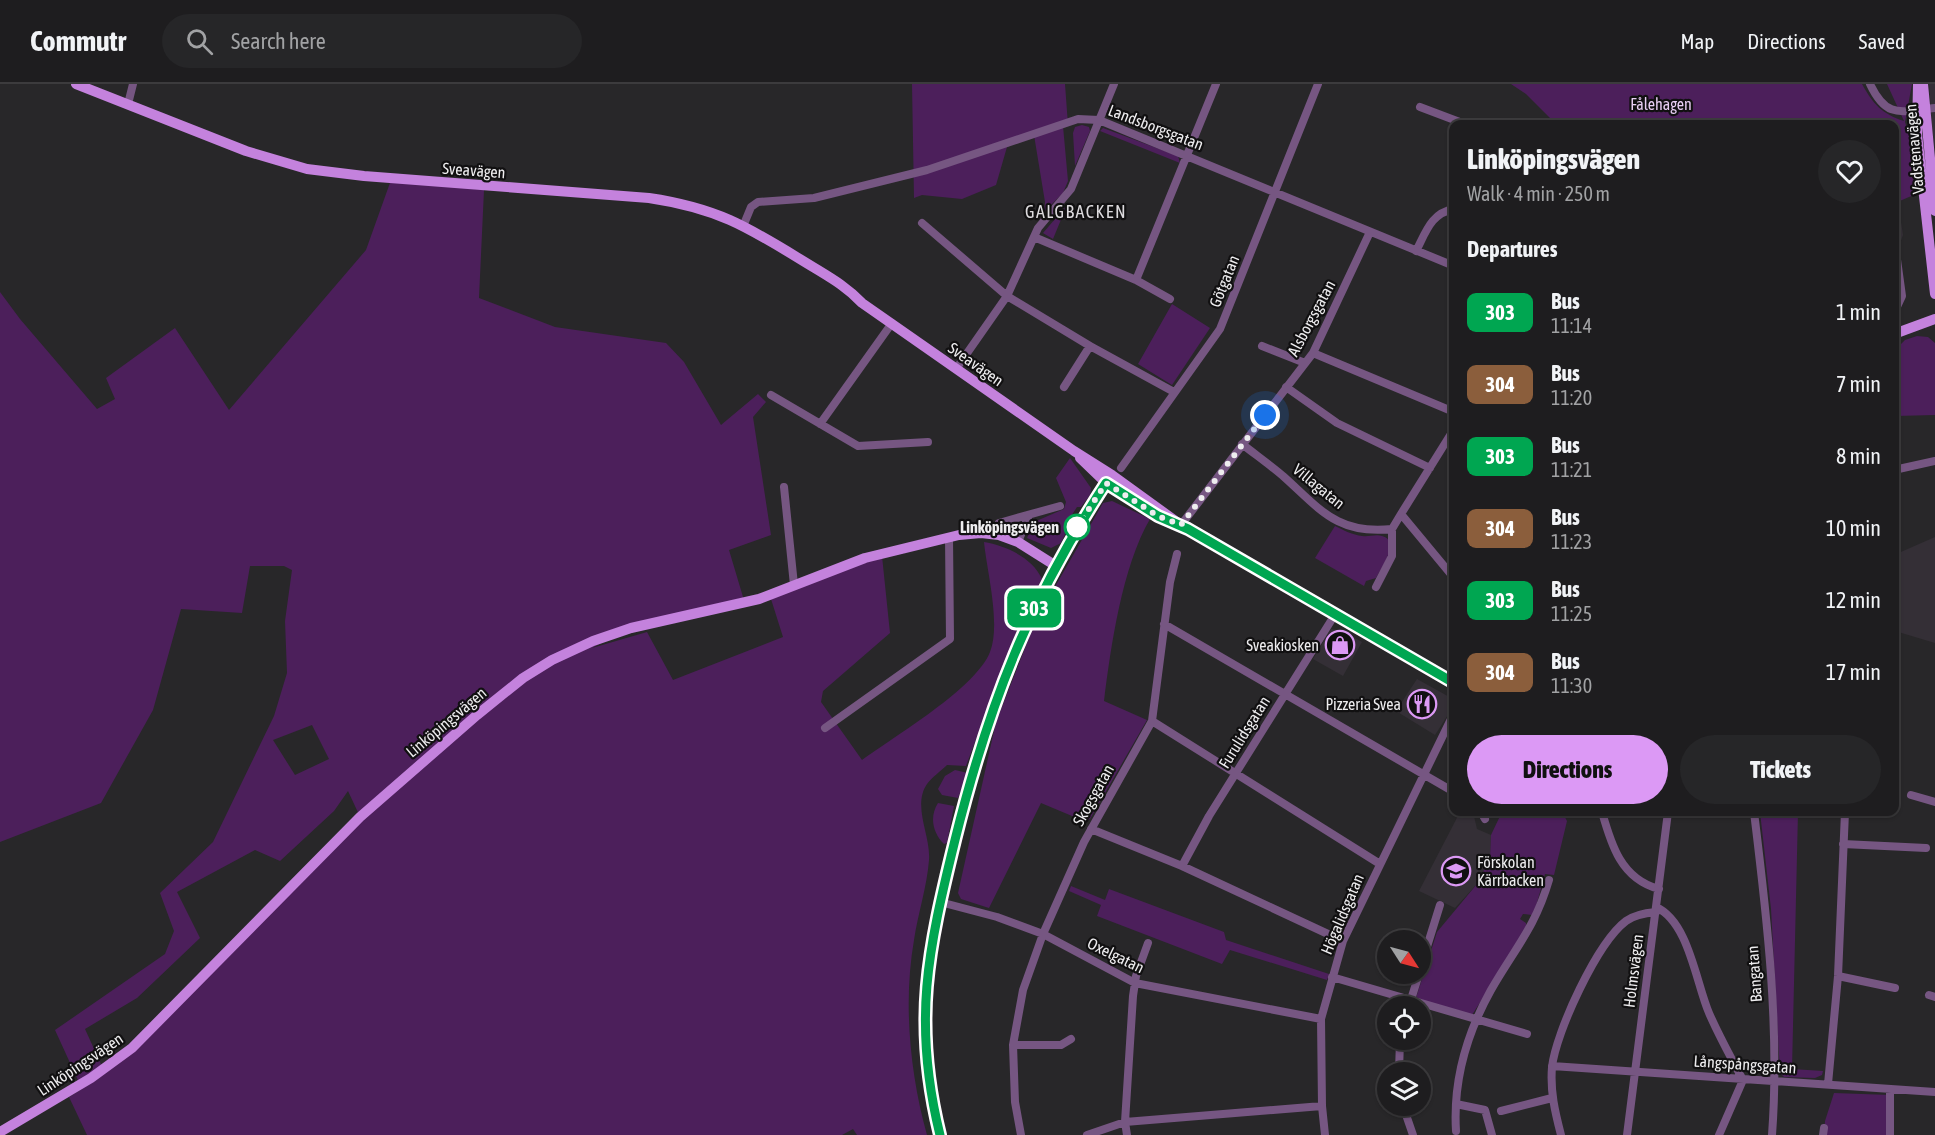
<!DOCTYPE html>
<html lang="en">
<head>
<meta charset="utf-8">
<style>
	body { margin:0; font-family:"Asap Condensed",sans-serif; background:#262628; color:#f1f3f6; height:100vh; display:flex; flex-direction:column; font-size:22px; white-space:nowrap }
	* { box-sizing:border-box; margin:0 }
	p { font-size:20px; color:#a1a2a4 }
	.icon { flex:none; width:33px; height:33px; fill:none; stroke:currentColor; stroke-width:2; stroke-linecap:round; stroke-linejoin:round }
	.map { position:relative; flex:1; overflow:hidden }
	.details { position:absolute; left:1449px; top:36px; width:450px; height:696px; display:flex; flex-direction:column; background:#1e1d1f; border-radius:12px; box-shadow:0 2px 4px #0004,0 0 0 2px #3c3b3d }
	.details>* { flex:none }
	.badge { padding:0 12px; border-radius:9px; font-size:21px; line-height:39px }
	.needle { width:39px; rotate:126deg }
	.fabs { position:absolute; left:1377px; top:846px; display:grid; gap:12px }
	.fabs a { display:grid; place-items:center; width:54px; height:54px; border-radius:50%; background:#1e1d1f; box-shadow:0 2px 4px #0004,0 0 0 2px #3c3b3d; font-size:30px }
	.you { position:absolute; width:30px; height:30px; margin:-15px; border:4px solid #fff; border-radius:50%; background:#1a73e8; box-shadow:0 0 0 9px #1a73e833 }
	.map>.badge { position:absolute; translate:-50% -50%; box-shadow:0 0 0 3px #fff }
	h2 { padding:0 18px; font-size:22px; line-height:54px }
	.round { display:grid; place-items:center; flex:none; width:63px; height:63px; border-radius:32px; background:#262628 }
	.head { display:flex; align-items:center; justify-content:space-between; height:102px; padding:0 18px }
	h1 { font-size:28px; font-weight:800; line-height:45px }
	.action { display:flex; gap:12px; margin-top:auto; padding:12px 18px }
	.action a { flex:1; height:69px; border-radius:36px; background:#dc99f5; color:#111; font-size:24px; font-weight:800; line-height:69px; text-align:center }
	.action a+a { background:#262628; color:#f1f3f6 }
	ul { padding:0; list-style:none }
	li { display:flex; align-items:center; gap:18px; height:72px; padding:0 18px }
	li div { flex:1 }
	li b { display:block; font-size:22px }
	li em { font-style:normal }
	li .badge { min-width:66px; font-weight:700; text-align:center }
	header { display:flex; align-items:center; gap:36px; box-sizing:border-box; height:84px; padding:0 30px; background:#1e1d1f; border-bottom:2px solid #3c3b3d }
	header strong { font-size:28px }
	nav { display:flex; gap:33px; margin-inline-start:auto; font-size:21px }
	.search { width:420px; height:54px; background:#262628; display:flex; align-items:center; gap:15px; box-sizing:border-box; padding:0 21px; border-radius:33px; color:#a1a2a4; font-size:22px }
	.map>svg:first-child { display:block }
</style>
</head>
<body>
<header>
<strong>Commutr</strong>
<div class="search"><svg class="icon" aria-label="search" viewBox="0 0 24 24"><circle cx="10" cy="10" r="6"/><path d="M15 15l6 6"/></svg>Search here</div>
<nav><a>Map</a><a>Directions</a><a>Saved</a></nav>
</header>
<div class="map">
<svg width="1935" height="1051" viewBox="0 0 1935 1051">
	<rect width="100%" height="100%" fill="#282729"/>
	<path fill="#342f36" d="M1929 0H1935V66L1932 43Z
		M1898 118 1903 151 1899 162 1895 163V119Z
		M1935 453V559L1895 547 1898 506 1895 493 1894 471Z
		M1331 545 1343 547 1362 558 1343 592 1313 575Z
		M1417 595 1453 615V623L1435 651 1396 627Z
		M1460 728H1473L1477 745 1491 751 1490 774 1477 800 1455 824 1419 807Z"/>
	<path fill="#4c1f5b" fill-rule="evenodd" d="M912 0H1065L1068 41 1063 42 1068 97 1063 109 1044 128 1045 118 1034 51 1007 63 996 101 962 115 922 111 914 114Z
		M1511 0H1862C1873 20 1882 30 1904 37L1887 0H1912L1905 38 1909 51 1916 110 1895 119 1894 40H1556L1526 10Z
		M1082 41 1089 43 1090 47 1075 82 1073 49 1075 43Z
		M1103 44 1178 72 1180 79 1100 47Z
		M391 96 484 106 479 214 555 243 666 259 684 278 721 341 758 310 766 318 753 333 771 451 729 466 746 523 645 536 592 564 647 548 673 596 783 553 771 515 882 472 890 549 823 607 821 618 862 676C895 652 976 604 990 568 1001 540 987 488 984 458 1006 462 1032 473 1042 495L1023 530 966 682 947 681C941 687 932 693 927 700 912 722 931 752 929 776 927 803 918 829 914 856 903 919 910 990 927 1051H857L853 1045 842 1051H87L69 1013 82 1005 55 946 165 870 174 847 160 809 213 758 274 632 287 589 285 537 292 486 284 482H250L242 529 181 525 153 626 101 719 0 758V208L20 235 97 325 115 315 106 294 175 244 229 326 366 166ZM312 641 329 675 295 691 273 656ZM348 707 362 737 105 989 85 945 137 914 200 854 177 808 255 766 280 777 334 727Z
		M1067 121 1053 155 1043 149Z
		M1172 220 1210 244 1172 301 1138 280Z
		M1917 252 1928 253 1935 259V331L1895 332V266L1905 256Z
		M1070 374 1091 404 1090 411 1081 423H1077L1064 443 1068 444 1061 459 1051 464 1027 454 1034 438 1064 425 1066 418 1056 394Z
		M1112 417 1150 435C1122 483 1111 562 1104 617L1147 636 1090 735 1084 737 1041 719 989 824 961 815 958 809 996 638 1036 536 1103 419Z
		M1335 442C1343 446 1353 451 1362 452 1369 453 1376 450 1382 452 1401 457 1381 485 1376 494L1366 497 1364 502 1315 474Z
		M955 686 968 689 958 714 942 711 938 705 945 692Z
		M938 719 954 722 947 759 944 760C933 749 929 733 938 719Z
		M1498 728H1562L1567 737 1554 791 1545 790 1535 826 1532 831 1523 830 1520 835 1526 839V846L1472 931 1415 917 1437 848 1477 800 1490 774 1491 751 1501 730Z
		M1760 728H1798L1792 985 1823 987 1822 991 1815 994 1784 993 1780 989 1771 825Z
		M1071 802 1105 816 1109 805 1224 848 1226 856 1329 890 1327 896 1230 866 1222 880 1097 832 1101 821 1069 807Z
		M1834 1009 1890 1011 1889 1051H1824L1825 1037Z"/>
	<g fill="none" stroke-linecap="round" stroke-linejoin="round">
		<path stroke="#765682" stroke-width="8" d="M1870 0C1887 36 1901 27 1935 24
			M128 20 133 0
			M1420 23 1465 40
			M922 139 1007 212 1090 262 1174 308
			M744 140 751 123 758 118 814 114 927 86 1078 35 1099 36 1454 182
			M1034 153 1136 196 1170 215
			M1416 167C1426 148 1431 129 1454 125
			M1136 196 1216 0
			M1894 229 1902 212 1895 161
			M1262 262 1305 279
			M1313 269 1454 328
			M956 285 1007 212 1038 144 1071 105 1114 0
			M1064 303 1090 262
			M1286 303 1337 339 1430 384
			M771 311 858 362 928 358
			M820 340 892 239
			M1242 360C1256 371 1270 381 1283 392 1320 425 1337 451 1392 445L1401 430 1454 494
			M1121 384 1220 245 1318 0
			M1894 386 1935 377
			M784 403 794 501
			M1401 430 1454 345
			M999 439 1060 422
			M1181 441 1313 269 1370 148
			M1018 458 1029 431
			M1376 503 1392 472V445
			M1164 540 1454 708
			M1152 637 1380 780
			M825 644 950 555 949 453
			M1911 711 1935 718
			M1481 728 1485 735
			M1602 728C1611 760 1621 795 1659 805
			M1754 728C1767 834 1780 944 1772 1051
			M1091 745 1182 782 1343 857
			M1843 760 1926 764
			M1182 782 1209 732 1334 532
			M940 818 997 833 1043 850 1135 899 1321 935
			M1656 823C1689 838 1696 899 1709 929 1719 952 1731 974 1743 996
			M1420 885 1440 821
			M1838 892 1895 904
			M1332 893 1527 950
			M1929 911 1935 913
			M1409 922 1419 890
			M1013 961H1061L1071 955
			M1552 982 1935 1008
			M1399 988 1400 956
			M1828 1000 1838 892 1845 728
			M1456 1020 1485 1026 1492 1051
			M1403 1022 1413 1051
			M1501 1027 1552 1014
			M1456 1047C1453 998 1467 949 1491 906 1515 864 1535 844 1549 796
			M1021 1051 1015 1018 1013 961 1023 906 1043 850 1084 758 1152 637 1170 498 1177 470
			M1087 1051 1125 1038 1322 1022
			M1127 1051 1125 1038 1133 912 1136 892 1148 859
			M1325 1051 1322 1022 1321 935 1343 857 1451 635
			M1561 1051C1555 1028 1550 1007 1552 983 1556 948 1597 859 1626 837 1634 831 1645 829 1656 828
			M1627 1051 1668 728
			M1719 1051 1743 996
			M1823 1051 1824 1044
			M1890 1051V1005"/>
		<path stroke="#c482dd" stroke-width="10" d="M76 0 246 67 307 85 364 92 649 114C723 125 752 146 813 183 831 194 847 203 862 219L1074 367 1112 391 1181 441
			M1918 0 1917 50 1935 210
			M1923 0 1935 127
			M1894 250 1935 235
			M1080 374 1106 399 1158 432 1188 445 1454 599
			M0 1048 91 994 132 964 360 733 477 631 523 594 552 576 593 557 631 544 759 515 865 474 959 451 981 449 999 451 1018 458 1056 482
			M940 1051C912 939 928 865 955 756 990 616 1031 511 1112 391"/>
	</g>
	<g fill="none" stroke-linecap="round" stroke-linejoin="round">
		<g stroke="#fff" stroke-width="14">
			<path id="line" d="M940 1051C912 938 928 866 955 756 989 619 1029 517 1106 399L1158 432 1188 445 1454 599"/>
		</g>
		<use href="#line" stroke="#00a651" stroke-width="9"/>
		<path stroke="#eeedef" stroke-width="6" stroke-dasharray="0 10.8" d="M1077 443 1106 399 1158 432 1181 441 1265 331"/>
	</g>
	<defs>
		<g id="shop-ring" transform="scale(1.5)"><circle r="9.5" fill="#111011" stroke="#dc99f5" stroke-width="1.5"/><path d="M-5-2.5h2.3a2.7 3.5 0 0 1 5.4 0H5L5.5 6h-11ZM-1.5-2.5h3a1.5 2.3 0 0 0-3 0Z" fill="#dc99f5"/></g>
		<g id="restaurant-ring" transform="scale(1.5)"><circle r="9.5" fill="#111011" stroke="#dc99f5" stroke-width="1.5"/><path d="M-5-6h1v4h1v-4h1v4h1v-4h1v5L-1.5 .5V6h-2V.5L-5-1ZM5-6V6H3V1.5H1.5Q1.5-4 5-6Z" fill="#dc99f5"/></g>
		<g id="school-ring" transform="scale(1.5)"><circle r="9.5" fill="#111011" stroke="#dc99f5" stroke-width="1.5"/><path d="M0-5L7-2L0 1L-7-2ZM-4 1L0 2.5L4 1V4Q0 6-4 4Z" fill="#dc99f5"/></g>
	</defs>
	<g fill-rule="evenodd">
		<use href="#shop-ring" x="1340" y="561"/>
		<use href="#restaurant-ring" x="1422" y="620"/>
		<use href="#school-ring" x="1456" y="787"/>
	</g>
	<circle fill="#fff" stroke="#00a651" stroke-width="3" cx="1077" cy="443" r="12"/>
	<g text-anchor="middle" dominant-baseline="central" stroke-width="4.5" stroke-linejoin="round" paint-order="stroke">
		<g font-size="16" fill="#e8cef3" stroke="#111011">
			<text x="1661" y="20">Fålehagen</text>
		</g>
		<g font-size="16" fill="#eeedef" stroke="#111011">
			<text transform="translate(1156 43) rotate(21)">Landsborgsgatan</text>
			<text transform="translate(1914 65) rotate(-95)">Vadstenavägen</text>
			<text transform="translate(474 86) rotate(4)">Sveavägen</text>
			<text transform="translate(1224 197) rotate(-68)">Götgatan</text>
			<text transform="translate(1311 234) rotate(-62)">Alsborgsgatan</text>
			<text transform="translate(976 280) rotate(35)">Sveavägen</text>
			<text transform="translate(1319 402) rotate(39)">Villagatan</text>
			<text transform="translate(446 638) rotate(-40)">Linköpingsvägen</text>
			<text transform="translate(1244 648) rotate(-58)">Furulidsgatan</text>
			<text transform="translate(1093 711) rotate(-61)">Skogsgatan</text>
			<text transform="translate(1342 830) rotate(-67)">Högalidsgatan</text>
			<text transform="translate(1116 871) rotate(26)">Oxelgatan</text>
			<text transform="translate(1633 887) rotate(-83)">Holmsvägen</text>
			<text transform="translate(1754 890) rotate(-94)">Bangatan</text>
			<text transform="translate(80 980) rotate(-34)">Linköpingsvägen</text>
			<text transform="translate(1745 980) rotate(4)">Långspångsgatan</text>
		</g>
		<g font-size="16" font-weight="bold" fill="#eeedef" stroke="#111011" text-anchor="end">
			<text x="1059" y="443">Linköpingsvägen</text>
		</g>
		<g font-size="16" fill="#eeedef" stroke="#111011" text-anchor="end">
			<text x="1319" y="561">Sveakiosken</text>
			<text x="1401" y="620">Pizzeria Svea</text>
			<text x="1477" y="778" text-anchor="start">Förskolan<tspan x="1477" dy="18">Kärrbacken</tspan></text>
		</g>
		<g font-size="18" letter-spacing="1.5" fill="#dcdadd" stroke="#111011">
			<text x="1076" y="127">GALGBACKEN</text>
		</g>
	</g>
</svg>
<div class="fabs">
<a><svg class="needle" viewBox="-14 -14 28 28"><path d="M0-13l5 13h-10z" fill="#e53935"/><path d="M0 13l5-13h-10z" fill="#a1a2a4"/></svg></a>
<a><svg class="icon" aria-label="locate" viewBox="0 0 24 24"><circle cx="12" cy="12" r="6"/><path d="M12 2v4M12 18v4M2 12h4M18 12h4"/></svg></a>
<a><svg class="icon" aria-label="layers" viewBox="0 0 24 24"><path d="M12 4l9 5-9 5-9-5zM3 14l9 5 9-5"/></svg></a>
</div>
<div class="you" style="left:1265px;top:331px"></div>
<b class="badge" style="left:1034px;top:524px;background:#00a651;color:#fff">303</b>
<section class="details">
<div class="head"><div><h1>Linköpingsvägen</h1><p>Walk · 4 min · 250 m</p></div><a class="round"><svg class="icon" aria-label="heart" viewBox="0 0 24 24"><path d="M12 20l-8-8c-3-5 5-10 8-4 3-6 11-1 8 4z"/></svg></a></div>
<h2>Departures</h2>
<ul>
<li><span class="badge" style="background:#00a651;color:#fff">303</span><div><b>Bus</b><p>11:14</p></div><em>1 min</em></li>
<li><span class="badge" style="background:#8b5e3c;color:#fff">304</span><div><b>Bus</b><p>11:20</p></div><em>7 min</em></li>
<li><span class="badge" style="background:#00a651;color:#fff">303</span><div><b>Bus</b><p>11:21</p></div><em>8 min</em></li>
<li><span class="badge" style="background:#8b5e3c;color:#fff">304</span><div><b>Bus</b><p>11:23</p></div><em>10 min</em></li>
<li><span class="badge" style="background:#00a651;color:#fff">303</span><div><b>Bus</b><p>11:25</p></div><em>12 min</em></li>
<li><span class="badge" style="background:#8b5e3c;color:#fff">304</span><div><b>Bus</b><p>11:30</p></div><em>17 min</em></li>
</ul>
<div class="action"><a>Directions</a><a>Tickets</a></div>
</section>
</div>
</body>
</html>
